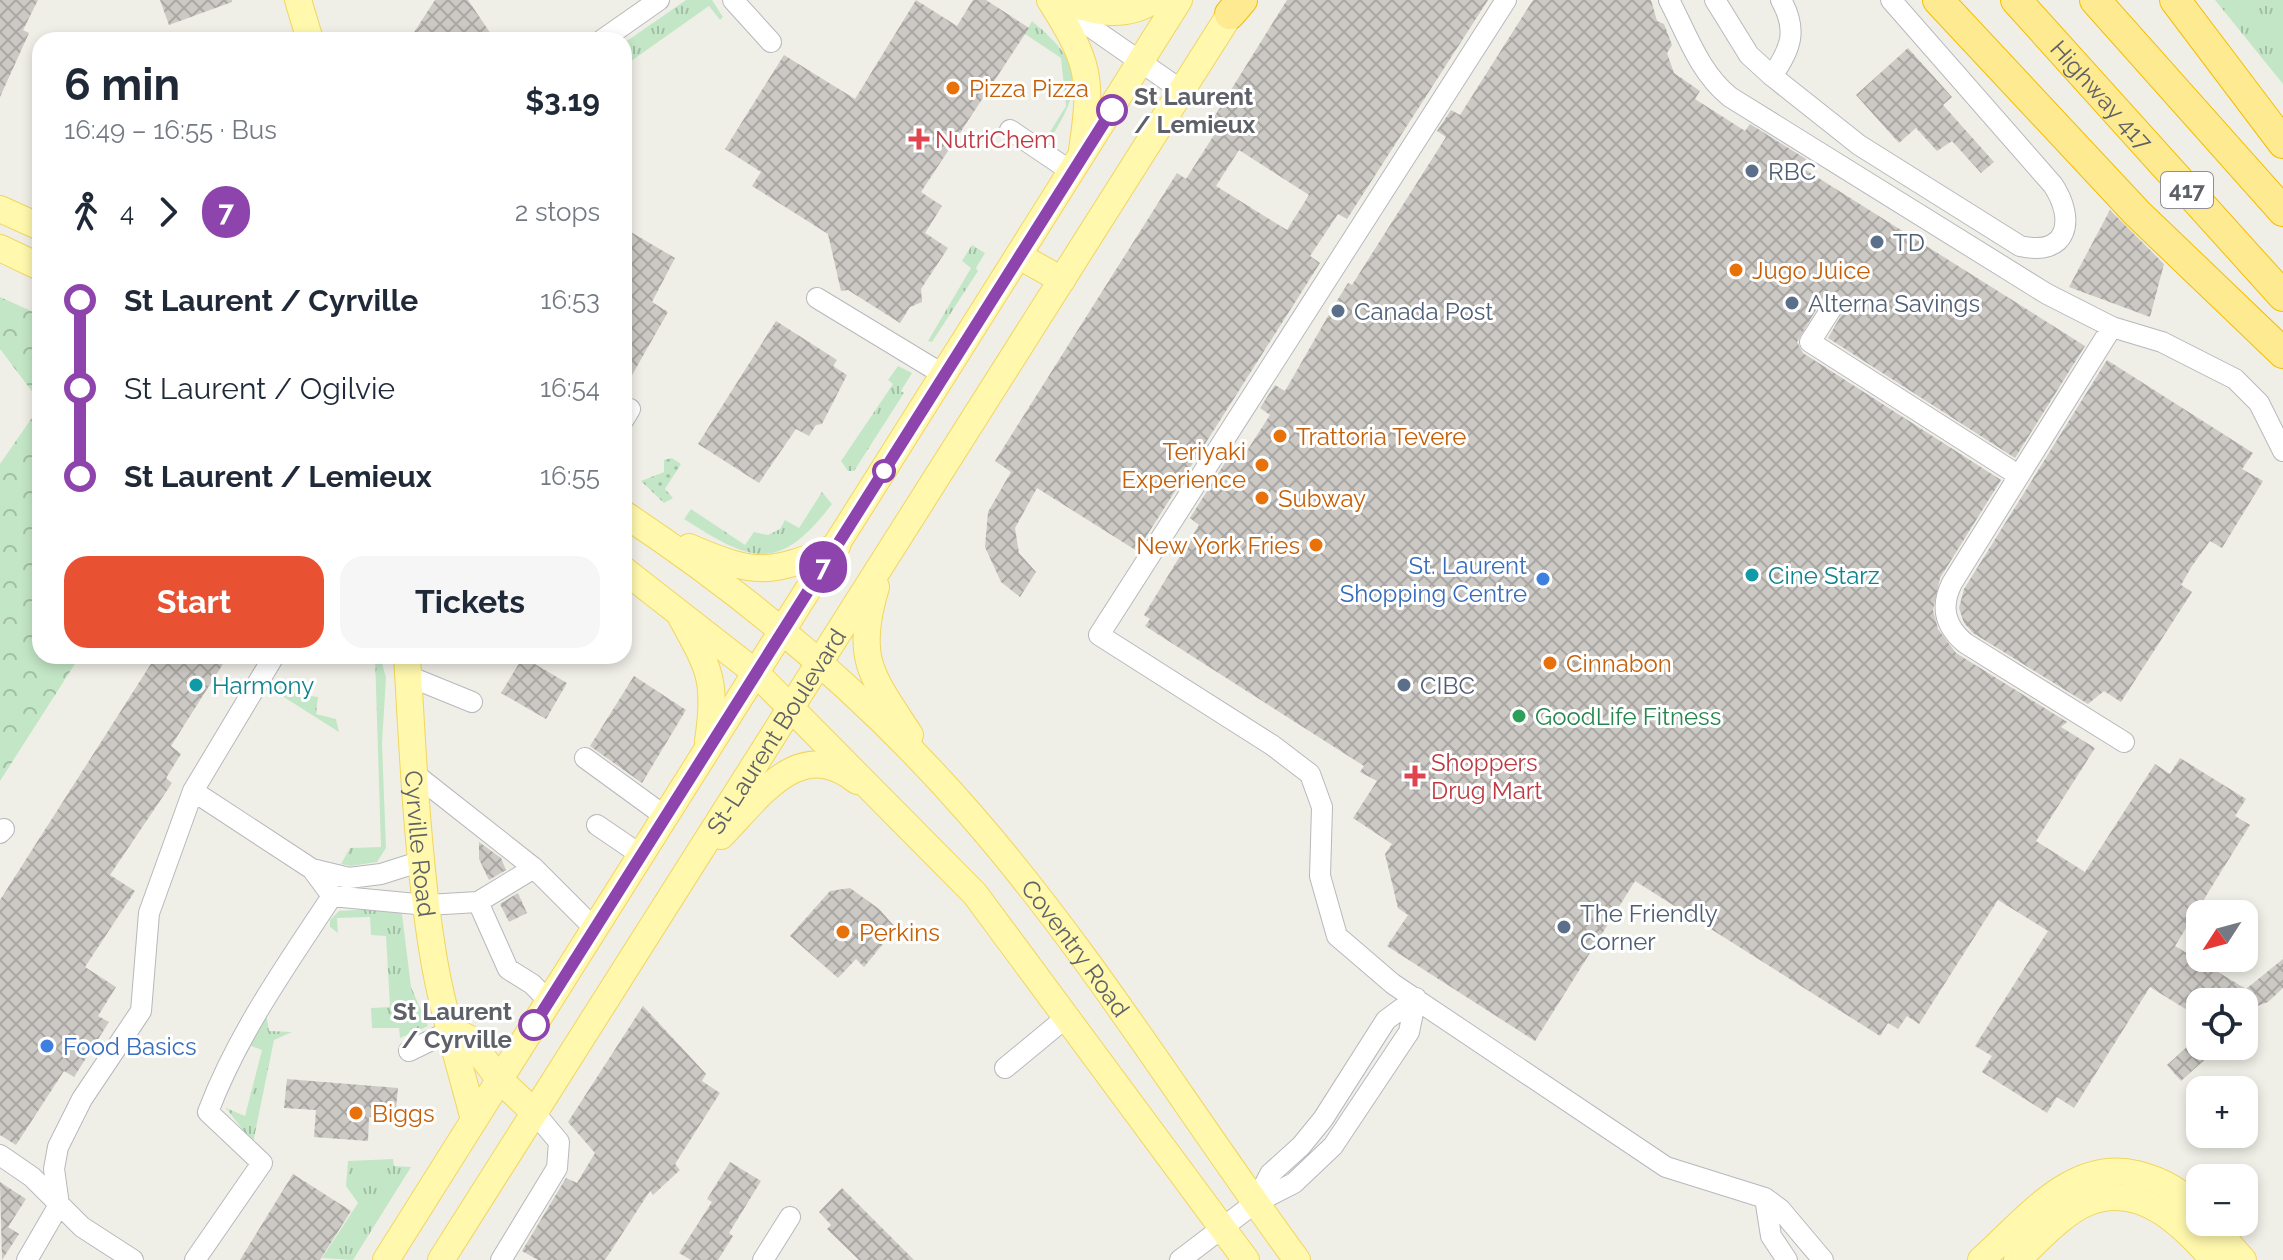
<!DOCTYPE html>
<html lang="en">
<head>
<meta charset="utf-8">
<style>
	body { margin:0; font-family:Raleway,sans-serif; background:#f6f6f7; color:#1f2937; height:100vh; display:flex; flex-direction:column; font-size:30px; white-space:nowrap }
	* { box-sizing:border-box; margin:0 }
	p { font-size:26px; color:#747a83 }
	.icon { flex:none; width:44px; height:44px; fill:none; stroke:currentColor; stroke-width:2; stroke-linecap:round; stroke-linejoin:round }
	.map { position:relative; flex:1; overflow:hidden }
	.panel { position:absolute; left:32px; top:32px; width:600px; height:632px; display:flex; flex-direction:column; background:#fff; border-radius:24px; box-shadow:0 4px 12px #0003 }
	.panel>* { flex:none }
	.badge { padding:0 16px; border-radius:26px; font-size:28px; line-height:52px }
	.needle { width:52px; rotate:234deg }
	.tools { position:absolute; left:2186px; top:900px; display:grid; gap:16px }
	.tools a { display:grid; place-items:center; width:72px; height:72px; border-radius:16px; background:#fff; box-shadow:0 4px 12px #0003; font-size:40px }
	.map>.badge { position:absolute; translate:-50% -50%; box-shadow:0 0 0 4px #fff }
	.legs { display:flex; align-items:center; gap:12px; height:88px; padding:0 32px; font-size:26px }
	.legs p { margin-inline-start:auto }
	.headline { display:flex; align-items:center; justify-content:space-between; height:136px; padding:0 32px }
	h1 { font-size:44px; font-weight:700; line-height:60px }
	.cta { display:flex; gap:16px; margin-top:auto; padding:16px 32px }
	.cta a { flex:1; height:92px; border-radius:24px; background:#e95133; color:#fff; font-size:32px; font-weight:700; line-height:92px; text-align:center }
	.cta a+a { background:#f6f6f7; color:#1f2937 }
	ul { padding:0 32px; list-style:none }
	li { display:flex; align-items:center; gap:28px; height:88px; font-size:30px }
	li i { display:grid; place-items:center; width:12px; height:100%; margin:0 10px; background:currentColor }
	li i::after { content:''; width:20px; height:20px; margin:-10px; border:6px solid; border-radius:50%; background:#fff }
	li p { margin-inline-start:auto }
	li:first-child i { background:linear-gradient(#0000 50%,currentColor 0) }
	li:last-child i { background:linear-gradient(currentColor 50%,#0000 0) }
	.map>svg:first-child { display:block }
</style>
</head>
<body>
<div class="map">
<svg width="2283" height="1260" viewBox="0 0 2283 1260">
	<defs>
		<pattern id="grass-tufts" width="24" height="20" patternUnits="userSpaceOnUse" patternTransform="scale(2)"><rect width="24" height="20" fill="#c3e7c6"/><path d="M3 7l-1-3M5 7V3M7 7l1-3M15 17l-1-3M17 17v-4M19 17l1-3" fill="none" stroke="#a2bfa5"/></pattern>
		<pattern id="park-crowns" width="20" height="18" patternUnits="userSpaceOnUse" patternTransform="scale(2)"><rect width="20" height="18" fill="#c3e7c6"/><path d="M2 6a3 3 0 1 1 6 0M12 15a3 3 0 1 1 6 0" fill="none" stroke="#a2bfa5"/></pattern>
		<pattern id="garden-dots" width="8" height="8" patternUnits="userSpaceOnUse" patternTransform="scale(2)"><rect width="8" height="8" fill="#c3e7c6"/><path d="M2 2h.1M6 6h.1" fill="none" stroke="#a2bfa5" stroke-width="1.8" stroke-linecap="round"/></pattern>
		<pattern id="building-cross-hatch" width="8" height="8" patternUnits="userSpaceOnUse" patternTransform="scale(2)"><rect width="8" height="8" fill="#ccc9c4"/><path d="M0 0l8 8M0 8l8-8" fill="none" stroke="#a9a7a3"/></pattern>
	</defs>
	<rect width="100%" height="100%" fill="#f0efe7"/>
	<path fill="url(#grass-tufts)" d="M686 0H712L723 17 720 20 709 6 624 66V43Z
		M2215 0H2283V84Z
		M1032 21C1082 63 1085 83 1051 138L1048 135 1066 106 1061 58 1025 34Z
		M972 245 985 253 976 268 978 271 932 342 928 341 971 268 962 261Z
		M898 366 912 373 901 391 904 393 854 471H848L841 461 893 384 888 380Z
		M822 492 832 504C779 574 751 562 684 519L691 509 745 545 754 532 768 535 780 529 785 520 799 528Z
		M375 656 382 663 386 678 382 743 386 848 377 862 351 866 341 864 350 848 381 847Z
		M285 683 288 693 318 697 316 714 336 719 339 732 271 689Z
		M386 908 402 914 411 987 428 1026 400 1038 399 1028H372L371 1008 390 1007 386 936 371 935 370 917 337 918 338 933 330 927V920L339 911Z
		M266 1013 269 1031 292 1032 274 1040 253 1143 226 1108 245 1116 262 1050 246 1044Z
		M393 1159 394 1166 411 1167 353 1260 322 1258 358 1203 346 1186 348 1161Z"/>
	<path fill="url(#park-crowns)" d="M0 297 40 315V402L0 349Z
		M40 406V656H80L0 781V464Z"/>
	<path fill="url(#garden-dots)" d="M672 458 681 464 665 489 673 498 664 503 641 481 664 472V460Z"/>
	<path fill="url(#building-cross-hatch)" fill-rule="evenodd" d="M0 0H38L23 30 29 33 0 97Z
		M160 0H232V2L169 25Z
		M435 0H468L495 40H409Z
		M916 0 957 26 973 0H986L1029 28 921 192 942 206 925 233 948 248 921 289 922 302 910 307 900 323 848 290 841 291 828 234 752 186 761 172 725 149 784 55 855 99Z
		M1287 0H1488L1347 219 1338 214 1310 256 1320 263 1137 551 1037 488 1015 528 1019 553 1036 572 1020 597 1001 582 985 547 988 512 1011 472 995 461 1177 173 1186 179 1214 135 1206 130ZM1239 150 1309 195 1287 230 1216 186Z
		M1533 0H1651L1657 21 1664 24 1672 45 1667 53 1674 73 1700 91 1695 99 1745 131 1750 124 1806 159 1801 167 2085 346 2015 458 1828 338 1846 307 1839 295 1833 293 1823 298 1797 342 1803 353 2001 480 1940 578 1933 610 1938 629 1956 653 2067 722 2061 727 2095 748 2036 841 2085 872 2155 764 2170 774 2180 758 2246 799 2235 816 2250 825 2175 946 2246 989 2283 959V988L2268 1002 2244 1011V1002H2200V1018L2150 987 2074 1108 2057 1097 2047 1113 1982 1072 1992 1056 1975 1046 2048 931 1998 900 1919 1024 1907 1016 1898 1029 1888 1023 1880 1036 1635 881 1535 1041 1387 946 1408 915 1398 908 1385 854 1392 844 1353 818 1377 781 1360 772 1364 766 1145 626 1150 619 1144 615 1199 525 1190 518 1228 458 1241 460 1270 415 1260 408 1275 385 1285 391 1335 304 1348 283 1352 285 1446 137 1437 131 1451 110 1460 115Z
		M1908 48 1952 97 1943 105 1994 162 1981 173 1952 141 1937 151 1916 128 1899 143 1856 95Z
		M2110 210 2164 264 2150 317 2069 287Z
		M624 228 675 258 652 302 668 312 624 389Z
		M776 321 837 360 833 366 847 375 822 424 816 425 809 436 796 429 759 483 698 444Z
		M2107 360 2253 453 2242 469 2263 481 2222 548 2210 541 2192 566 2181 585 2192 592 2121 702 2104 691 2088 704 1973 633 1964 623 1959 608 1964 589Z
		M156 656H228L171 746 181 754 166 778 172 783 110 875 135 891 85 967 116 987 98 1016 109 1022 74 1077 64 1071 16 1145 0 1135V900Z
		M523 657 567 683 546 719 501 693Z
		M634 676 686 710 642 783 590 746Z
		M479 842 501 858 506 870 489 880 479 859Z
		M850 888 879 909 896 928 864 967 856 959 838 978 790 936 830 891Z
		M518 893 527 913 509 922 500 904Z
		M643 1006 706 1074 702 1081 720 1093 675 1164 680 1170 653 1195 650 1191 605 1260H538L522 1251 566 1178 577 1183 595 1153 568 1122Z
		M2200 1035V1046H2220L2181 1081 2167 1065Z
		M287 1079 398 1088 395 1119 369 1117 368 1141 314 1137 316 1110 284 1108Z
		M730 1162 761 1181 729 1233 733 1236 718 1260H691L679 1253 712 1202 707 1199Z
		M293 1174 351 1211 320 1260H240Z
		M0 1182 26 1199 8 1227 19 1234 2 1260Z
		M842 1188 914 1260H859L827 1229 831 1225 819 1212Z"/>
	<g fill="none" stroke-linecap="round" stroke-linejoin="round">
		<g stroke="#b7b8bd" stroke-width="22">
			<path id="minor" d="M733 0 771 42
				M1506 0 1099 635 1272 745 1310 774 1322 807 1320 876 1337 936 1393 984 1666 1167 1765 1198 1780 1209 1823 1260
				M1669 0C1687 34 1699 72 1730 97L2047 294 2112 327 2162 342 2235 379 2259 403 2283 451
				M1715 0 1749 55 1772 76 1859 145 2020 246C2068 257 2076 220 2053 185L1891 0
				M1059 5 1181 90
				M602 40 659 0
				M1772 76C1791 49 1798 30 1781 0
				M1010 130 1072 172
				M817 298 944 375
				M1833 306 1810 342 2018 475
				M2112 327 1952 583C1940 607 1945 626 1965 643L2124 742
				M624 419 630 409
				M408 676 472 702
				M585 758 666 817
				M416 775 534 868 595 929
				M193 791 312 869 332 896 427 905 478 902
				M597 825 641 855
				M0 833 4 829
				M534 868 478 902 508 969 532 984 549 1001
				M312 869 349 878 381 874 422 861
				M409 1051 452 1030
				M1005 1068 1068 1016
				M0 1155 32 1177 82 1227 133 1260
				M1765 1198 1771 1236 1787 1260
				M1255 1203 1270 1174 1301 1146 1323 1119 1386 1020 1416 998
				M27 1260 59 1205 54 1169 58 1147 82 1099 141 1011 149 913 193 791 274 656
				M195 1260 262 1163 208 1112C238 1033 286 966 332 896
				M501 1260 557 1168 559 1142 534 1112
				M763 1260 790 1217
				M1180 1260 1255 1203 1294 1183 1333 1146 1409 1032 1416 998"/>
		</g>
		<g stroke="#f2d55e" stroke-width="28">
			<g id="major">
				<path d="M298 0 310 40"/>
				<path d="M1050 0C1089 62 1093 77 1082 150"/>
				<path d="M1058 0C1090 10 1123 21 1154 0"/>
				<path d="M0 209 40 227"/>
				<path d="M0 248 40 267"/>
				<path d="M1019 256 1062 280"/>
				<path id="s1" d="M624 514C751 598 871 700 971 815 1092 954 1188 1112 1297 1260"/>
				<path d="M689 547C756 576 771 575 837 546"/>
				<path d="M624 570 756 673 975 894 1246 1260"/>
				<path d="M876 587C854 660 872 676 910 735"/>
				<path d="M681 617C710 670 717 680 708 741"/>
				<path id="s2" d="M407 656C413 755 417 856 433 954 442 1010 460 1065 474 1120"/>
				<path d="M721 836C759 798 799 734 857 781"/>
				<path d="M452 1030 468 1038 500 1080 534 1112"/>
				<path d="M2209 1222 2243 1260"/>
				<path d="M386 1260 1179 0"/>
				<path id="s3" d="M441 1260 1239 0"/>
				<path d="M1981 1260C2025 1221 2072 1158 2137 1174 2162 1180 2183 1192 2200 1212"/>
				<path d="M2017 1260C2038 1241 2063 1212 2089 1202 2142 1182 2182 1225 2214 1260"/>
			</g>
		</g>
		<g stroke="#f6be00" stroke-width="32">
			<g id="highway">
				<path d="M1938 0 2137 213 2283 353"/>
				<path id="s4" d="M2016 0 2283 296"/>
				<path d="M2095 0 2283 211"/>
				<path d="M2175 0 2283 143"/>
				<path d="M1230 14 1242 0"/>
			</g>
		</g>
		<use href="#minor" stroke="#fff" stroke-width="20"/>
		<use href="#major" stroke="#fff8ad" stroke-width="26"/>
		<use href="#highway" stroke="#fdea91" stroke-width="30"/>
	</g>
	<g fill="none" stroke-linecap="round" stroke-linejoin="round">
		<g stroke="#fff" stroke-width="18">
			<path id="line-1" d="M534 1025 1112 110"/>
		</g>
		<use href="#line-1" stroke="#8e44ad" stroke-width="12"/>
	</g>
	<g fill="#e8710a" stroke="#fff" stroke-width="3">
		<circle cx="953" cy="88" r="8"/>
		<circle cx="1736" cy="270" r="8"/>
		<circle cx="1280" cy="436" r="8"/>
		<circle cx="1262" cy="465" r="8"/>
		<circle cx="1262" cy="498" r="8"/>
		<circle cx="1316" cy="545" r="8"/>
		<circle cx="1550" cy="663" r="8"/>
		<circle cx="843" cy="932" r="8"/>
		<circle cx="356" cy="1113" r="8"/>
	</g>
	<g fill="#fff" stroke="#8e44ad" stroke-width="4">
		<circle cx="1112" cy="110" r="14"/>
		<circle cx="884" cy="471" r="10"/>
		<circle cx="534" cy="1025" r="14"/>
	</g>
	<g fill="#e0444e" stroke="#fff" stroke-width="3">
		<path d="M915 127h8v8h8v8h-8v8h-8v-8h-8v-8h8z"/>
		<path d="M1411 764h8v8h8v8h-8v8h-8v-8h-8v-8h8z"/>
	</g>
	<g fill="#5c6f8a" stroke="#fff" stroke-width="3">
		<circle cx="1752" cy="171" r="8"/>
		<circle cx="1877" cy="242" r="8"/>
		<circle cx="1792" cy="303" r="8"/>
		<circle cx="1338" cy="311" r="8"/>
		<circle cx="1404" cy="685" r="8"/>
		<circle cx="1564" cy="927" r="8"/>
	</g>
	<g fill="#0f9aa8" stroke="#fff" stroke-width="3">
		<circle cx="1752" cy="575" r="8"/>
		<circle cx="196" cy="685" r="8"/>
	</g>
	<g fill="#3f7fe0" stroke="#fff" stroke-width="3">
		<circle cx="1543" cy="579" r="8"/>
		<circle cx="47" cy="1046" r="8"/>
	</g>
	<circle fill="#2e9e5b" stroke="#fff" stroke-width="3" cx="1519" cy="716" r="8"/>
	<g text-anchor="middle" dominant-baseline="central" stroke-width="6" stroke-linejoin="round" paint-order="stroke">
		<rect fill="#fff" stroke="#8e9095" stroke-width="2" x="2161" y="172" width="52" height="36" rx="6"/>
		<g font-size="22" font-weight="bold" fill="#5e6167">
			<text x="2187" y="190">417</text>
		</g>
		<g font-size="24" fill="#c56008" stroke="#fff" text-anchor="start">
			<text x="969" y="88">Pizza Pizza</text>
			<text x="1752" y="270">Jugo Juice</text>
			<text x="1296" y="436">Trattoria Tevere</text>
			<text x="1246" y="451" text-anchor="end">Teriyaki<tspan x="1246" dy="28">Experience</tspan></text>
			<text x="1278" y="498">Subway</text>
			<text x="1300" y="545" text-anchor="end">New York Fries</text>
			<text x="1566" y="663">Cinnabon</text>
			<text x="859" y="932">Perkins</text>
			<text x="372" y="1113">Biggs</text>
		</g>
		<g font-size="24" fill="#5e6167" stroke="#fff">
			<text stroke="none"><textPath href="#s4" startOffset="128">Highway 417</textPath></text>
			<text stroke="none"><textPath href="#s3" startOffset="626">St-Laurent Boulevard</textPath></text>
			<text stroke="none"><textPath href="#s2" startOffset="188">Cyrville Road</textPath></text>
			<text stroke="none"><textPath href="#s1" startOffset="630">Coventry Road</textPath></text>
		</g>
		<g font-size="24" font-weight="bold" fill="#5e6167" stroke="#fff" text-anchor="start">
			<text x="1134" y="96">St Laurent<tspan x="1134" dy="28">/ Lemieux</tspan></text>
			<text x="512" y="1011" text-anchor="end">St Laurent<tspan x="512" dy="28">/ Cyrville</tspan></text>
		</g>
		<g font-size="24" fill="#be3a42" stroke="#fff" text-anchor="start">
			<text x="935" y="139">NutriChem</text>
			<text x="1431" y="762">Shoppers<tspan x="1431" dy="28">Drug Mart</tspan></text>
		</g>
		<g font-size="24" fill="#4e5e75" stroke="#fff" text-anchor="start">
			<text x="1768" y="171">RBC</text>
			<text x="1893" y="242">TD</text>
			<text x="1808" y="303">Alterna Savings</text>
			<text x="1354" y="311">Canada Post</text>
			<text x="1420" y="685">CIBC</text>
			<text x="1580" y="913">The Friendly<tspan x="1580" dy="28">Corner</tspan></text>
		</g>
		<g font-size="24" fill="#366cbe" stroke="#fff" text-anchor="end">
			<text x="1527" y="565">St. Laurent<tspan x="1527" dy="28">Shopping Centre</tspan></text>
			<text x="63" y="1046" text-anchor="start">Food Basics</text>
		</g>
		<g font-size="24" fill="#0d838f" stroke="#fff" text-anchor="start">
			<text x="1768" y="575">Cine Starz</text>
			<text x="212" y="685">Harmony</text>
		</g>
		<g font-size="24" fill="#27864d" stroke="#fff" text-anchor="start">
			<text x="1535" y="716">GoodLife Fitness</text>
		</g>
	</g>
</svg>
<div class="tools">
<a><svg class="needle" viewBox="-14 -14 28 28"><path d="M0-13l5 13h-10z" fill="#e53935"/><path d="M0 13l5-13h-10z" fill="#747a83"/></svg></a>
<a><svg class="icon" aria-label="locate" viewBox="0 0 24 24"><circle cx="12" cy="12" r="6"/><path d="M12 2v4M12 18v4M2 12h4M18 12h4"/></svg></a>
<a>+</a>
<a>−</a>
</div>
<b class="badge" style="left:823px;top:567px;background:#8e44ad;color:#fff">7</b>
<section class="panel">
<div class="headline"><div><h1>6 min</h1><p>16:49 – 16:55 · Bus</p></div><b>$3.19</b></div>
<div class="legs"><svg class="icon" aria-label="walk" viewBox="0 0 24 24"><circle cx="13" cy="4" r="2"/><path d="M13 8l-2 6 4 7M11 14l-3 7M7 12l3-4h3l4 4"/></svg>4<svg class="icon" aria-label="forward" viewBox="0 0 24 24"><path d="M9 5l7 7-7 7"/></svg><b class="badge" style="background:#8e44ad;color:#fff">7</b><p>2 stops</p></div>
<ul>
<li><i style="color:#8e44ad"></i><b>St Laurent / Cyrville</b><p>16:53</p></li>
<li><i style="color:#8e44ad"></i><span>St Laurent / Ogilvie</span><p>16:54</p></li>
<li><i style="color:#8e44ad"></i><b>St Laurent / Lemieux</b><p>16:55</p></li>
</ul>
<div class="cta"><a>Start</a><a>Tickets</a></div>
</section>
</div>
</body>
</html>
